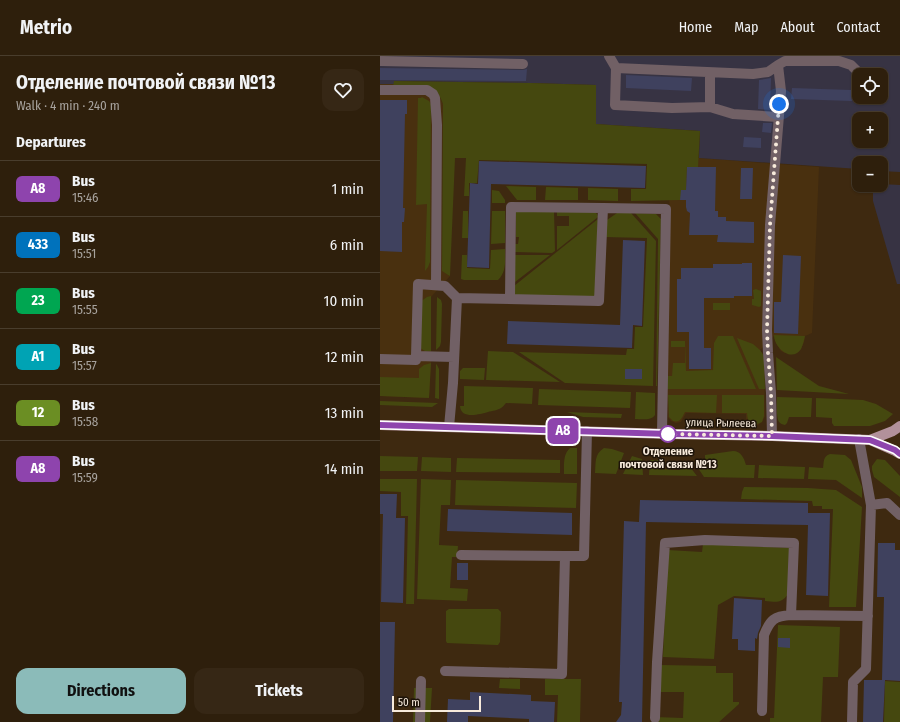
<!DOCTYPE html>
<html lang="en">
<head>
<meta charset="utf-8">
<style>
	body { margin:0; font-family:"Fira Sans Condensed",sans-serif; background:#362715; color:#f1f3f6; height:100vh; display:flex; flex-direction:column; font-size:15px; white-space:nowrap }
	* { box-sizing:border-box; margin:0 }
	p { font-size:13px; color:#a7a29d }
	.icon { flex:none; width:22px; height:22px; fill:none; stroke:currentColor; stroke-width:2; stroke-linecap:round; stroke-linejoin:round }
	.map { position:relative; flex:1; overflow:hidden }
	.details { display:flex; flex-direction:column; background:#2e1f0c; width:380px }
	.details>* { flex:none }
	.badge { padding:0 8px; border-radius:6px; font-size:14px; line-height:26px }
	.controls { position:absolute; left:472px; top:12px; display:grid; gap:8px }
	.controls a { display:grid; place-items:center; width:36px; height:36px; border-radius:8px; background:#2e1f0c; box-shadow:0 1px 3px #0004,0 0 0 1px #493d2d; font-size:20px }
	.scale { position:absolute; left:12px; bottom:10px; width:89px; box-sizing:border-box; padding-left:4px; border:2px solid #f7eadb; border-top:0; font-size:11px; line-height:14px; white-space:nowrap; color:#f7eadb; -webkit-text-stroke:3px #1e140a; paint-order:stroke }
	.you { position:absolute; width:20px; height:20px; margin:-10px; border:3px solid #fff; border-radius:50%; background:#1a73e8; box-shadow:0 0 0 6px #1a73e833 }
	.map>.badge { position:absolute; translate:-50% -50%; box-shadow:0 0 0 2px #fff }
	h2 { padding:0 16px; font-size:15px; line-height:36px }
	.round { display:grid; place-items:center; flex:none; width:42px; height:42px; border-radius:12px; background:#362715 }
	.summary { display:flex; align-items:center; justify-content:space-between; height:68px; padding:0 16px }
	h1 { font-size:19px; font-weight:700; line-height:30px }
	.primary-button { display:flex; gap:8px; margin-top:auto; padding:8px 16px }
	.primary-button a { flex:1; height:46px; border-radius:12px; background:#8bbbb9; color:#111; font-size:16px; font-weight:700; line-height:46px; text-align:center }
	.primary-button a+a { background:#362715; color:#f1f3f6 }
	ul { padding:0; list-style:none }
	li { display:flex; align-items:center; gap:12px; height:56px; padding:0 16px; border-top:1px solid #493d2d }
	li div { flex:1 }
	li b { display:block; font-size:15px }
	li em { font-style:normal }
	li .badge { min-width:44px; font-weight:700; text-align:center }
	header { display:flex; align-items:center; gap:24px; box-sizing:border-box; height:56px; padding:0 20px; background:#2e1f0c; border-bottom:1px solid #493d2d }
	header strong { font-size:19px }
	nav { display:flex; gap:22px; margin-inline-start:auto; font-size:14px }
	main { display:flex; flex:1; min-height:0 }
	.map>svg:first-child { display:block }
</style>
</head>
<body>
<header>
<strong>Metrio</strong>
<nav><a>Home</a><a>Map</a><a>About</a><a>Contact</a></nav>
</header>
<main>
<section class="details">
<div class="summary"><div><h1>Отделение почтовой связи №13</h1><p>Walk · 4 min · 240 m</p></div><a class="round"><svg class="icon" aria-label="heart" viewBox="0 0 24 24"><path d="M12 20l-8-8c-3-5 5-10 8-4 3-6 11-1 8 4z"/></svg></a></div>
<h2>Departures</h2>
<ul>
<li><span class="badge" style="background:#8e44ad;color:#fff">А8</span><div><b>Bus</b><p>15:46</p></div><em>1 min</em></li>
<li><span class="badge" style="background:#0072bc;color:#fff">433</span><div><b>Bus</b><p>15:51</p></div><em>6 min</em></li>
<li><span class="badge" style="background:#00a651;color:#fff">23</span><div><b>Bus</b><p>15:55</p></div><em>10 min</em></li>
<li><span class="badge" style="background:#00a3b4;color:#fff">А1</span><div><b>Bus</b><p>15:57</p></div><em>12 min</em></li>
<li><span class="badge" style="background:#6b8e23;color:#fff">12</span><div><b>Bus</b><p>15:58</p></div><em>13 min</em></li>
<li><span class="badge" style="background:#8e44ad;color:#fff">А8</span><div><b>Bus</b><p>15:59</p></div><em>14 min</em></li>
</ul>
<div class="primary-button"><a>Directions</a><a>Tickets</a></div>
</section>
<div class="map">
<svg width="520" height="666" viewBox="0 0 520 666">
	<rect width="100%" height="100%" fill="#3e2910"/>
	<path fill="#49300f" d="M0 28H14L13 30 58 37 61 43 63 48 62 214 68 219 70 220 51 241V307L49 342 0 340Z
		M290 101 319 102 439 111 432 277 425 280 424 286 421 293 417 297 411 298 405 297 401 295 396 287 394 280 380 294 384 300 385 360 382 366 378 369 374 370 369 368 366 365V358L306 357 301 366 296 367 291 365 288 361 287 339Z"/>
	<path fill="#373343" fill-rule="evenodd" d="M0 0H520V116L501 115V107H479V113L319 102 320 75 216 68V29L151 27 14 25V28H0ZM479 19H501V41H479ZM479 63H501V85H479Z
		M501 128 520 129V228H517L493 145V129Z"/>
	<path fill="#45480f" d="M14 25 151 27 216 29V68L320 75 318 111H307L306 134H301V144L251 145V133H266L267 108 99 104 97 127H89V140H84L86 102H75L70 220 68 219 62 215 63 48 61 43 58 37 13 30Z
		M42 41 49 45 51 48 50 206 48 211 45 215 47 148 36 149 38 42H41Z
		M126 130 156 131V144H137Z
		M166 131 198 132V144H165Z
		M208 132 238 133V145L208 144Z
		M112 134 119 135 125 144V147H112Z
		M83 155H88V182H82Z
		M112 155H125V187L111 188Z
		M174 155 175 195 172 197 135 196V188H138L139 181H136V156Z
		M177 155 215 156 217 158 218 161 177 194V170H189V160H177Z
		M237 157H251L276 185 273 330 185 327 139 296 246 299 247 293H254L255 271H263L267 182 224 181 227 164Z
		M255 157 276 158 281 163 277 330H276L278 183Z
		M218 163 216 242 134 240V230Z
		M125 193C125 203 127 216 118 224H84L81 223 82 199H87V212L110 213 111 194Z
		M135 199H170L135 226Z
		M376 233 381 235V250L379 251 372 249V243H374L373 234Z
		M51 240V295H45L40 292V246L47 241Z
		M57 241 61 244 62 248 61 286 60 290 56 294Z
		M333 247H350V254H333Z
		M394 279 425 280C424 284 423 289 421 293 412 307 394 292 394 279Z
		M338 280H353L376 333H287V320H292L293 307H305V291H291V285H305L306 315 333 314 334 287Z
		M357 282 373 288 380 294 384 300 385 333H379Z
		M108 295 133 296 180 326 106 324Z
		M396 301 439 330 469 338 397 334Z
		M51 307 49 342 0 340V321L39 322V313L44 309Z
		M56 308 57 309 59 313V343L55 342Z
		M83 312H105L104 324 80 323V315Z
		M84 330 153 332 152 348 126 347C124 349 123 351 121 352 118 354 112 355 108 356 100 358 81 364 80 350H84Z
		M159 333 251 336 250 352 158 349Z
		M256 336 275 337V359C271 365 261 363 255 363Z
		M288 339H337L336 357 305 356C302 362 300 367 293 365L289 361Z
		M342 339H384V360L382 366C370 372 368 368 367 357H342Z
		M397 341 432 342 431 361H409L407 367 405 369C402 368 401 368 399 366 396 361 397 347 397 341Z
		M436 342 483 344 496 348 513 358 505 365 490 370H454L452 367V362L436 361Z
		M0 345 58 347 52 351 0 349Z
		M187 356 242 358 241 362 203 361Z
		M190 392H197V418H184C184 409 183 398 190 392Z
		M224 392 232 393 244 397 236 418 215 417C216 407 214 398 224 392Z
		M353 395C361 395 364 402 366 409H375L374 422 324 421 314 406H325V399Z
		M450 398 465 399 471 404 482 431V442L456 424 428 423 429 411 443 412C444 406 443 400 450 398Z
		M0 400 38 401 37 415H0Z
		M252 400 262 403 263 419 243 418Z
		M42 401 71 402V416L41 415Z
		M77 402 180 404V417L76 416Z
		M497 403 505 404 520 420V441L494 421 492 414V410Z
		M270 404H279V413L300 414 301 407H307L317 420 269 419Z
		M379 409 425 411 424 423 378 422Z
		M0 423H37L34 548H26L28 460H21V436L0 435Z
		M41 423 71 424 70 449H61L59 489 78 490 77 501H72L70 532 88 533 87 545 37 543Z
		M76 424 197 427 196 452 75 449Z
		M364 431 428 432 456 434 482 451 476 551H449L453 453H442V450H433L432 445 361 443 362 436Z
		M323 488 410 492 408 538C401 548 396 546 385 545V542L354 540 338 549 334 603 283 601 288 494 322 496Z
		M69 553H118L121 556 120 586 118 589H116L67 587 66 585V555Z
		M398 569 460 571 458 621H443L441 666H390V662H394Z
		M281 609 336 610V617H353V646H359V648L339 666H275V661L303 662 304 636H281Z
		M120 623H140V633L119 632Z
		M165 623H201L200 666H177L178 639H165Z
		M505 625 520 626V666H504Z
		M34 632H52L50 666H33Z"/>
	<path fill="#3f415e" d="M0 12 143 14 147 13 146 25 0 24Z
		M246 19 312 22 311 35 246 32Z
		M391 22 390 54 378 53 379 24Z
		M412 32 471 34 472 45 411 43Z
		M0 44H27V58H25L23 152H25L24 166H22V196L0 195Z
		M383 67H392L391 77 382 76Z
		M364 81 381 82V92L363 91Z
		M99 105 266 110 265 132 111 128 109 212 87 211 90 127 98 128Z
		M307 111H336L335 155H338V161H346V165L374 166V187L337 186 338 179H309L310 157 307 155 306 151V144H300L301 134H306Z
		M361 112H373L372 143H360Z
		M243 184 265 185 262 270 253 269 252 292 127 288 128 265 240 269Z
		M403 199 421 200 418 278 394 277V246H401Z
		M362 207H372V240H354V242H324V292H331V313H309V276H297V223H301V212H333V208H362Z
		M245 313H262V323H245Z
		M0 438H17L16 462H25L23 547 1 546 3 458H0Z
		M260 444 428 447V457H450L448 540 426 539 428 469 266 466 262 666H236L241 659 242 646H239L244 465 259 466Z
		M68 453 192 457V479L67 475Z
		M498 487H515V494H520V625L505 624 503 666H483L484 624H502L504 541H497Z
		M77 507H88V524H77Z
		M354 542 382 544 381 570 378 577 377 583 375 582V595L358 594V583H352Z
		M0 566H15L13 666H0Z
		M398 582H410V592L398 591Z
		M90 636 151 639V645L175 646 174 666H149V663L88 660V666H67L68 643 90 644Z"/>
	<g fill="none" stroke-linecap="round" stroke-linejoin="round">
		<path stroke="#716065" stroke-width="10" d="M229 0 236 12 235 49 292 52 330 51 353 58 398 61
			M0 5 143 8
			M236 12 373 18 388 16 398 9
			M0 34H47L53 38 55 42 57 69 56 229
			M330 51V17
			M130 243 131 151 223 152
			M74 301 36 300 38 228 65 230 77 242
			M0 303 36 304V300
			M69 371 73 327 77 242 219 245 223 152 286 153 282 377
			M392 380 391 337 388 297 387 274 390 169 401 35 398 9 405 5H459L471 9 477 15 478 26 477 37
			M491 449 507 447 520 459
			M81 499 185 500
			M65 615 182 618 185 500H204L207 375
			M382 655 384 579C390 564 394 560 411 559
			M275 662 277 606 285 487 325 484 414 487 411 559 488 560
			M40 666 41 625
			M472 666 473 626 486 613 491 449 479 383"/>
		<path stroke="#b2919b" stroke-width="10" d="M0 369 289 378 392 380 490 384 515 395 520 398
			M490 384 513 375 520 370"/>
	</g>
	<g fill="none" stroke-linecap="round" stroke-linejoin="round">
		<g stroke="#fff" stroke-width="9">
			<path id="line" d="M0 369 289 378 392 380 490 384 515 394 520 398"/>
		</g>
		<use href="#line" stroke="#8e44ad" stroke-width="6"/>
		<path stroke="#f7eadb" stroke-width="4" stroke-dasharray="0 7.2" d="M288 378 392 380 391 337 388 297 387 274 390 169 399 48"/>
	</g>
	<circle fill="#fff" stroke="#8e44ad" stroke-width="2" cx="288" cy="378" r="8"/>
	<g text-anchor="middle" dominant-baseline="central" stroke-width="3" stroke-linejoin="round" paint-order="stroke">
		<g font-size="11" fill="#f7eadb" stroke="#1e140a">
			<text transform="translate(341 367) rotate(1)">улица Рылеева</text>
		</g>
		<g font-size="11" font-weight="bold" fill="#f7eadb" stroke="#1e140a">
			<text x="288" y="395">Отделение<tspan x="288" dy="13">почтовой связи №13</tspan></text>
		</g>
	</g>
</svg>
<div class="controls">
<a><svg class="icon" aria-label="locate" viewBox="0 0 24 24"><circle cx="12" cy="12" r="6"/><path d="M12 2v4M12 18v4M2 12h4M18 12h4"/></svg></a>
<a>+</a>
<a>−</a>
</div>
<div class="scale">50 m</div>
<div class="you" style="left:399px;top:48px"></div>
<b class="badge" style="left:183px;top:375px;background:#8e44ad;color:#fff">А8</b>
</div>
</main>
</body>
</html>
